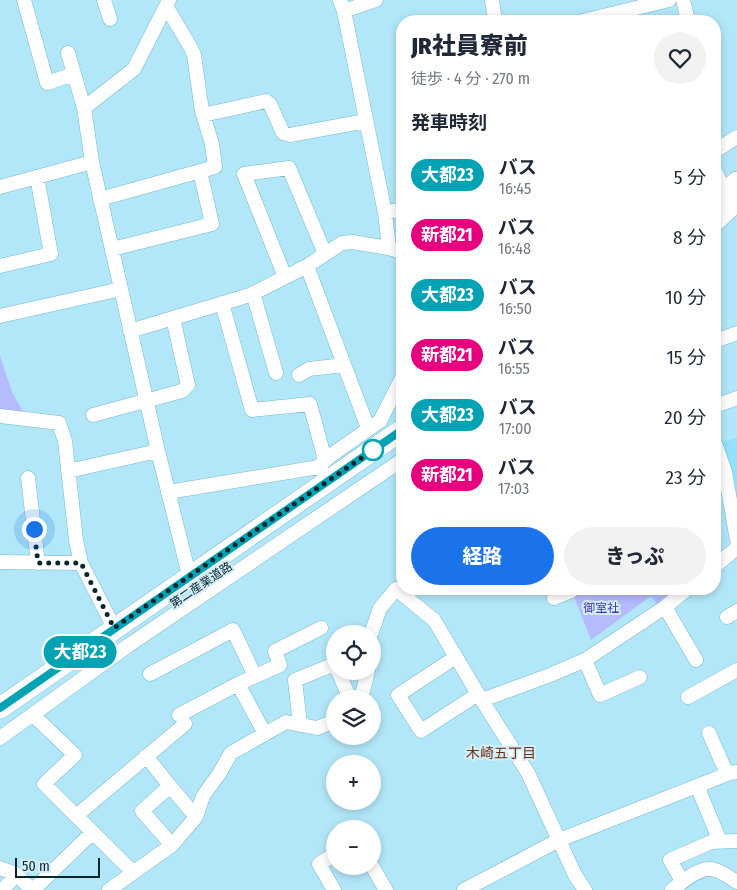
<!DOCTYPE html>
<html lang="ja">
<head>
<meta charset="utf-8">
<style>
	body { margin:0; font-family:"Fira Sans Condensed","Noto Sans JP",sans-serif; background:#f2f2f3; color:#1f2937; height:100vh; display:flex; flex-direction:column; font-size:19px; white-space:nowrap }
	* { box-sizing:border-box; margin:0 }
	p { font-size:16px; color:#747a83 }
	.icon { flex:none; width:28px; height:28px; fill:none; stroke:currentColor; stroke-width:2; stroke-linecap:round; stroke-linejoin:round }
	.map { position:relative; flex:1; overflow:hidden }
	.sheet { position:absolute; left:396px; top:15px; width:325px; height:580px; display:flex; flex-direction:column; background:#fff; border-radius:20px; box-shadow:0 2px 8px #0003 }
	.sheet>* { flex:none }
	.badge { padding:0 10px; border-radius:16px; font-size:18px; line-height:32px }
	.tools { position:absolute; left:326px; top:625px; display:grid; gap:10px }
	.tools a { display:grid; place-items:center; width:55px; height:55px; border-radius:50%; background:#fff; box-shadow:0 2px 8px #0003; font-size:25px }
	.scale { position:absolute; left:15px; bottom:12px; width:85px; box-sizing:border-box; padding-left:5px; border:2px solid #09252e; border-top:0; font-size:14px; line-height:18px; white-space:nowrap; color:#09252e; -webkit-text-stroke:4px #d5eff8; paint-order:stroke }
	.you { position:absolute; width:25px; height:25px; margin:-12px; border:4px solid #fff; border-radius:50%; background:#1a73e8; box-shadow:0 0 0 8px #1a73e833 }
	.map>.badge { position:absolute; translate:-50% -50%; box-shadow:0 0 0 2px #fff }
	h2 { padding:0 15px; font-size:19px; line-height:45px }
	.round { display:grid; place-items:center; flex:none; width:52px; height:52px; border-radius:26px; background:#f2f2f3 }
	.headline { display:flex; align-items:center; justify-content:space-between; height:85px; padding:0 15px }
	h1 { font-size:24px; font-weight:800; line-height:38px }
	.action { display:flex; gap:10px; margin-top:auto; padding:10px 15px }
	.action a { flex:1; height:58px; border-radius:30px; background:#1a73e8; color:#fff; font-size:20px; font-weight:800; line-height:58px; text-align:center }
	.action a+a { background:#f2f2f3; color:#1f2937 }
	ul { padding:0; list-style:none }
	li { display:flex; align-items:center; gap:15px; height:60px; padding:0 15px }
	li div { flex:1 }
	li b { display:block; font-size:19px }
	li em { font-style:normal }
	li .badge { min-width:55px; font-weight:700; text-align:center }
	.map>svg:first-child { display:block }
</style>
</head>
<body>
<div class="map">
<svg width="737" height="890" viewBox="0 0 737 890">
	<rect width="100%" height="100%" fill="#b2e7f9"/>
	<path fill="#93e1fb" d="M737 438V522L721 442Z"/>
	<path fill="#b6bbff" d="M0 356 12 392 26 417 0 414Z
		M575 589H682L659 607 651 596 591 640 573 594Z"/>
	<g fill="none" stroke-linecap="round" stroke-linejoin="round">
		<g stroke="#76b9cf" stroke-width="15">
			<path id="minor" d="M24 0 47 83 74 74
				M104 0 110 19
				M340 0 344 11 385 213 389 248
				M492 0 495 21
				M683 0 688 21
				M344 11 376 0
				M583 21 669 0
				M68 53 84 108 92 162 158 451 187 567 191 575
				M84 108 134 69 169 0
				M203 115 266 101 270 104 283 133 290 135 366 121
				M715 151 737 137
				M715 171 721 184 727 193
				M0 187 92 162
				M100 199 215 167 212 144 202 111 194 55 191 48 166 6
				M385 213 402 209
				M112 249 212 224 200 171
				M0 266 51 254 37 177
				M307 266 368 428
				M285 277 244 174 289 168 325 254
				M253 293 276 373
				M222 303 252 410 310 404 325 460
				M0 316 121 289
				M130 331 250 295 307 266 342 243 352 242 389 248 402 252
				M715 341 737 333
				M299 375 309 369 344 365
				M715 406 737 398
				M93 415 182 391 188 385 173 318
				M0 416 59 423 65 441 76 540 81 563 114 628
				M715 443 725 472 737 540
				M319 466 330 456 380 421 402 378
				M68 471 158 451
				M28 478 38 563
				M168 492 319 467 330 481
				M0 562 81 563
				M715 566 737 548
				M554 598 571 591 572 589
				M665 607 696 660
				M727 617 737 611
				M371 634 380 608 396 589 434 620 478 694 528 773 575 875 585 890
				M456 657 398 695 421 731 478 694
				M585 660 600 695 640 677
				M338 671 350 699
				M150 674 233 630 255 676
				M688 697 737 670
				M361 699 368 671
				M482 700 550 675 585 660 665 607 687 589
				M33 715 75 755 44 784 133 872
				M179 715 238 684
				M300 725 295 680 335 664
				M709 733 727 774
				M265 734 238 684 280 665 275 651 321 628
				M0 738 129 645 402 460
				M146 756 170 786 142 811 172 845
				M170 786 196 817
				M697 786 720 841
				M76 816 185 724
				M372 866 386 890
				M0 868 16 874 32 890
				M682 881 670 860 711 842 737 841
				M3 890 16 874
				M33 890 93 832
				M109 890 172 845 196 817 203 796 219 774 231 753 286 722 317 728 335 721
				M334 890 319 864 335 854
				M464 890 559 840 730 773 737 772
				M672 890C682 882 701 865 715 870 723 872 730 878 737 882"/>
		</g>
		<g stroke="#76b9cf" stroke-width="22">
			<path id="primary" d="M715 204 737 182
				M715 221 737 200
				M0 708 402 430"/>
		</g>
		<use href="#minor" stroke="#fff" stroke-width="14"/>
		<use href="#primary" stroke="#fff" stroke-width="21"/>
	</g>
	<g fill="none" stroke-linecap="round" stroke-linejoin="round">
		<g stroke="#fff" stroke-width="11">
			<path id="line" d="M0 708 402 430"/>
		</g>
		<use href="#line" stroke="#00a3b4" stroke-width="8"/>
		<path stroke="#09252e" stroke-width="5" stroke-dasharray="0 9" d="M34 529 38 563H81L114 628 373 450"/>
	</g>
	<circle fill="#fff" stroke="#00a3b4" stroke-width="2.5" cx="373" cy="450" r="10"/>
	<g text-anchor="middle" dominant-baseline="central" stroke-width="4" stroke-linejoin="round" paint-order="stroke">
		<g font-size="12" fill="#09252e" stroke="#d5eff8">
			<text transform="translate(201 585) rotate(-34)">第二産業道路</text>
		</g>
		<g font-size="12" fill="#4330b2" stroke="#d5eff8">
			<text x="601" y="608">御室社</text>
		</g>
		<g font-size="14" fill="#6e2d13" stroke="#d5eff8">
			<text x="501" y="753">木崎五丁目</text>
		</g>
	</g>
</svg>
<div class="tools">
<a><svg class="icon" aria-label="locate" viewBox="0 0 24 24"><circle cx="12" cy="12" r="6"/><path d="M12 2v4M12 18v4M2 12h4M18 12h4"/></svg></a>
<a><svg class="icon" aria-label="layers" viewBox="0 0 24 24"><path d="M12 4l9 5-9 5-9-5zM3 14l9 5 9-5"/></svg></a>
<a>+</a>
<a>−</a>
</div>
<div class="scale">50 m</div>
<div class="you" style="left:34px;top:529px"></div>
<b class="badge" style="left:80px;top:652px;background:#00a3b4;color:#fff">大都23</b>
<section class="sheet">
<div class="headline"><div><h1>JR社員寮前</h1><p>徒歩 · 4 分 · 270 m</p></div><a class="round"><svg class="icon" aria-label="heart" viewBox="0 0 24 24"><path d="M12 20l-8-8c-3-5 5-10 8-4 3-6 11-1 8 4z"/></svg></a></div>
<h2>発車時刻</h2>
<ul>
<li><span class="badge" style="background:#00a3b4;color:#fff">大都23</span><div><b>バス</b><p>16:45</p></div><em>5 分</em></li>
<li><span class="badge" style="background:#e6007e;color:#fff">新都21</span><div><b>バス</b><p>16:48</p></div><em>8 分</em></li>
<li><span class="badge" style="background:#00a3b4;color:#fff">大都23</span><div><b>バス</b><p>16:50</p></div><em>10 分</em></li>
<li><span class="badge" style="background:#e6007e;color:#fff">新都21</span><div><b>バス</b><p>16:55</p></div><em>15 分</em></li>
<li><span class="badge" style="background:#00a3b4;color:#fff">大都23</span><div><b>バス</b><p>17:00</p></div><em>20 分</em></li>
<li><span class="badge" style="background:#e6007e;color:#fff">新都21</span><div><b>バス</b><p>17:03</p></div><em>23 分</em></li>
</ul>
<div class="action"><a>経路</a><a>きっぷ</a></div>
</section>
</div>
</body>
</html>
